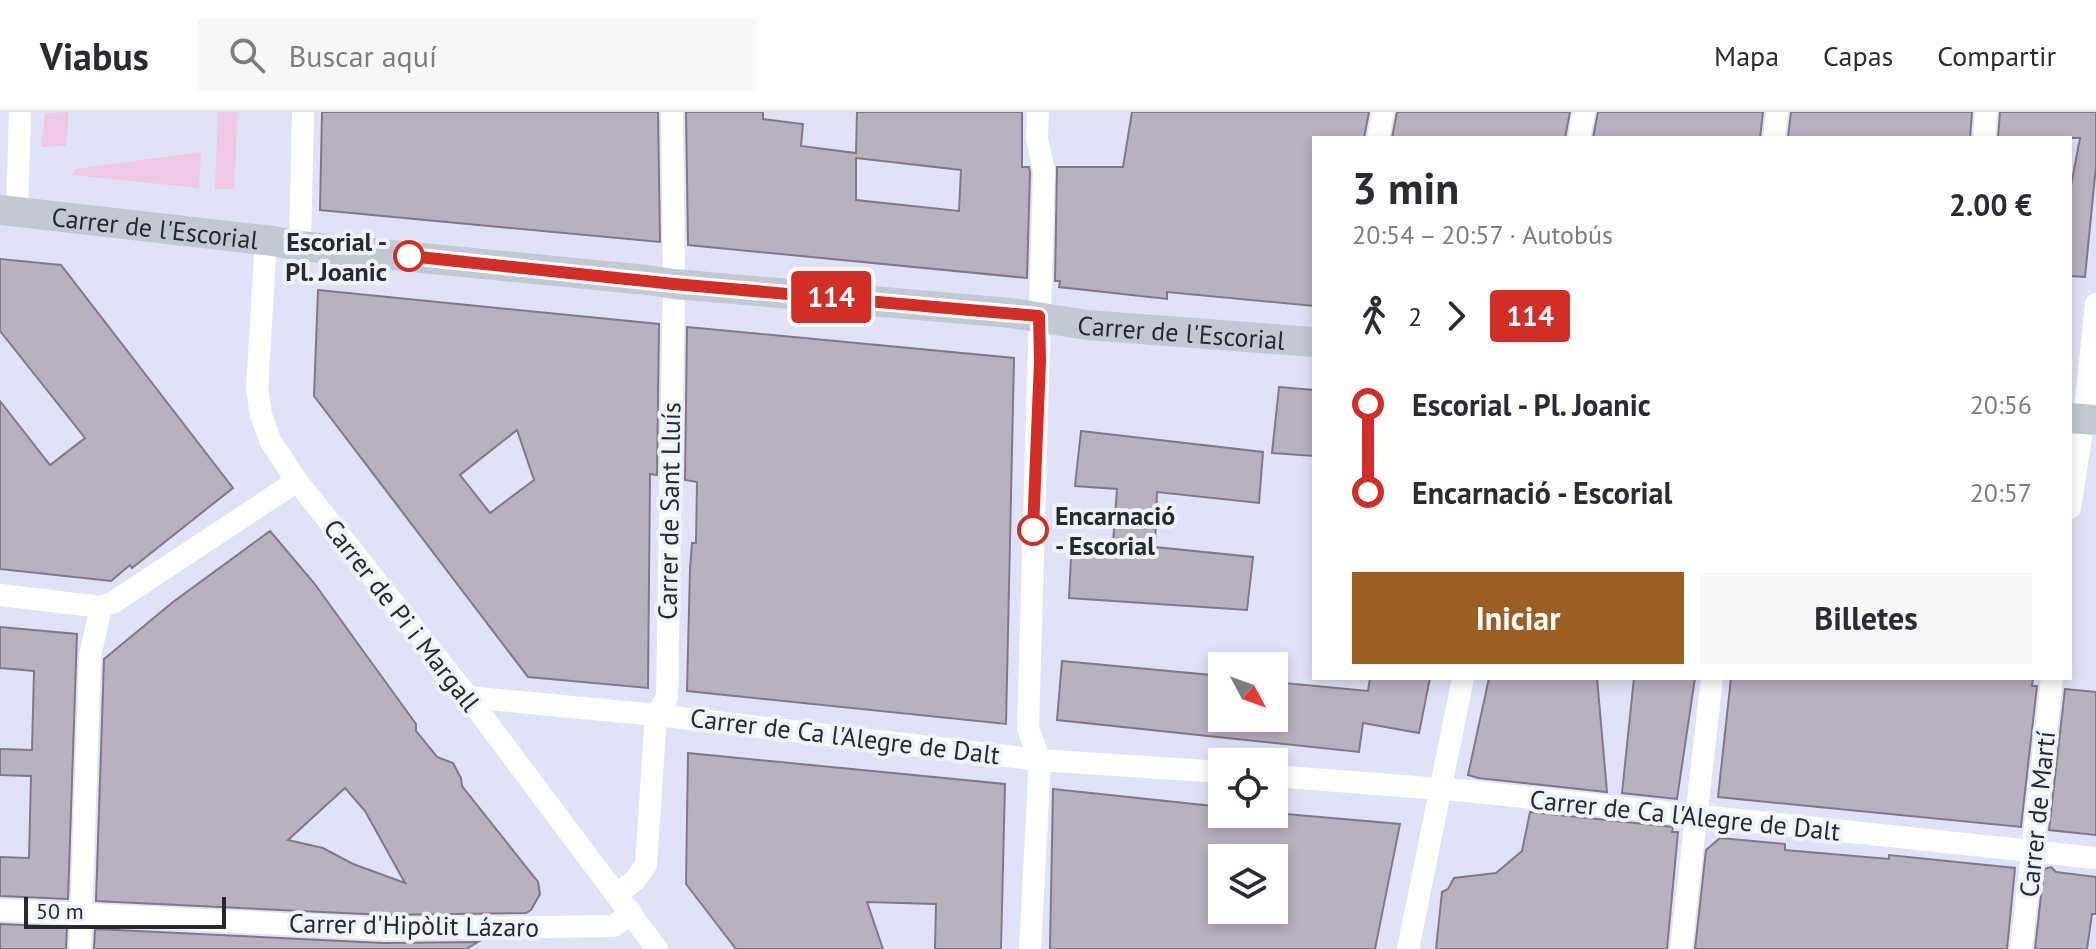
<!DOCTYPE html>
<html lang="es">
<head>
<meta charset="utf-8">
<style>
	body { margin:0; font-family:"PT Sans",sans-serif; background:#f7f7f7; color:#2b2b33; height:100vh; display:flex; flex-direction:column; font-size:30px; white-space:nowrap }
	* { box-sizing:border-box; margin:0 }
	p { font-size:26px; color:#7c7c81 }
	.icon { flex:none; width:44px; height:44px; fill:none; stroke:currentColor; stroke-width:2; stroke-linecap:round; stroke-linejoin:round }
	.map { position:relative; flex:1; overflow:hidden }
	.side { position:absolute; left:1312px; top:24px; width:760px; height:544px; display:flex; flex-direction:column; background:#fff; border-radius:0px; box-shadow:0 4px 12px #0003 }
	.side>* { flex:none }
	.badge { padding:0 16px; border-radius:6px; font-size:28px; line-height:52px }
	.needle { width:52px; rotate:131deg }
	.fabs { position:absolute; left:1208px; top:540px; display:grid; gap:16px }
	.fabs a { display:grid; place-items:center; width:80px; height:80px; border-radius:0px; background:#fff; box-shadow:0 4px 12px #0003; font-size:40px }
	.scale { position:absolute; left:24px; bottom:20px; width:202px; box-sizing:border-box; padding-left:8px; border:4px solid #282830; border-top:0; font-size:22px; line-height:28px; white-space:nowrap; color:#282830; -webkit-text-stroke:6px #eff1fd; paint-order:stroke }
	.map>.badge { position:absolute; translate:-50% -50%; box-shadow:0 0 0 4px #fff }
	.legs { display:flex; align-items:center; gap:12px; height:88px; padding:0 40px; font-size:26px }
	.legs p { margin-inline-start:auto }
	.head { display:flex; align-items:center; justify-content:space-between; height:136px; padding:0 40px }
	h1 { font-size:44px; font-weight:600; line-height:60px }
	.action { display:flex; gap:16px; margin-top:auto; padding:16px 40px }
	.action a { flex:1; height:92px; border-radius:0px; background:#9d5e24; color:#fff; font-size:32px; font-weight:600; line-height:92px; text-align:center }
	.action a+a { background:#f7f7f7; color:#2b2b33 }
	ul { padding:0 40px; list-style:none }
	li { display:flex; align-items:center; gap:28px; height:88px; font-size:30px }
	li i { display:grid; place-items:center; width:12px; height:100%; margin:0 10px; background:currentColor }
	li i::after { content:''; width:20px; height:20px; margin:-10px; border:6px solid; border-radius:50%; background:#fff }
	li p { margin-inline-start:auto }
	li:first-child i { background:linear-gradient(#0000 50%,currentColor 0) }
	li:last-child i { background:linear-gradient(currentColor 50%,#0000 0) }
	header { display:flex; align-items:center; gap:48px; box-sizing:border-box; height:112px; padding:0 40px; background:#fff; border-bottom:2px solid #e1e1e2 }
	header strong { font-size:38px }
	nav { display:flex; gap:44px; margin-inline-start:auto; font-size:28px }
	.search { width:560px; height:72px; background:#f7f7f7; display:flex; align-items:center; gap:20px; box-sizing:border-box; padding:0 28px; border-radius:0px; color:#7c7c81; font-size:30px }
	.map>svg:first-child { display:block }
</style>
</head>
<body>
<header>
<strong>Viabus</strong>
<div class="search"><svg class="icon" aria-label="search" viewBox="0 0 24 24"><circle cx="10" cy="10" r="6"/><path d="M15 15l6 6"/></svg>Buscar aquí</div>
<nav><a>Mapa</a><a>Capas</a><a>Compartir</a></nav>
</header>
<div class="map">
<svg width="2096" height="837" viewBox="0 0 2096 837">
	<rect width="100%" height="100%" fill="#e0e3f7"/>
	<path fill="#efc8e5" d="M69 0 66 34 41 35 45 1Z
		M218 0H238L234 77H215Z
		M201 40 199 76 72 63 75 57Z"/>
	<path fill="#b9b0c2" stroke="#817889" stroke-width="2" fill-rule="evenodd" d="M322 0H658L660 130 320 98Z
		M686 0H763V7L803 12 801 34 856 41 857 0H1022V55H1029L1030 60 1027 166 688 133ZM856 46 961 58 959 99 856 88Z
		M1132 0H1369L1364 26H1314V194L1167 180V187L1059 175 1060 169H1055L1057 55H1123Z
		M1397 0H1570L1565 26H1392Z
		M1598 0H1763L1760 26H1593Z
		M1791 0H1972L1970 26H1788Z
		M2000 0H2096V54L2085 165 2070 164V79L2080 26H1998Z
		M0 147 61 153 233 376 132 456 130 453 111 469 0 457V289L50 353 85 326 0 219Z
		M318 178 659 212 657 363 650 362 648 576 528 565 314 284ZM517 318 534 368 490 401 460 363Z
		M687 215 1014 246 1006 612 687 579 690 457 692 431H696L697 370 685 368Z
		M1279 275 1314 278V344L1272 341Z
		M1081 319 1263 340 1259 391 1157 380 1155 435 1253 445 1247 498 1069 486 1072 426 1113 431 1117 377 1075 374Z
		M270 419 314 471 416 612V619L437 645 453 651 461 666 462 674 538 770 540 782 531 798 526 801 385 803 96 789 104 547 173 490ZM345 676 365 699 405 771 353 752 323 736 288 728Z
		M0 515 77 522 68 787 0 784V745L29 746 31 664 0 663V637L32 638 34 559 0 556Z
		M1062 549 1222 564V606H1274V570L1368 579 1370 566H1430L1419 621 1363 611 1359 640 1057 608Z
		M1489 566H1597L1607 680 1478 666 1468 663Z
		M1634 566H1695L1677 687 1622 681Z
		M1731 566H2033L2032 574H2037L2021 715 1718 685Z
		M2065 577 2096 580V723L2049 718Z
		M688 641 1005 672 1001 837H935L936 792 867 790 883 837H736L686 772Z
		M1053 677 1222 695V702L1274 701 1400 712 1375 837H1050ZM1222 746H1274V798H1222Z
		M1530 700 1673 715 1672 720H1678L1667 837H1436L1442 780 1448 777 1454 766 1496 761 1522 739Z
		M1720 726 1785 732V738L1889 747V743L2015 756 2007 837H1695L1706 738Z
		M2051 755 2056 760 2096 765V802H2092L2087 837H2035L2044 757Z
		M0 812 67 815 66 837H0Z
		M95 817 384 831 478 830 466 837H94Z"/>
	<g fill="none" stroke-linecap="round" stroke-linejoin="round">
		<path stroke="#fff" stroke-width="22" d="M1378 26 1383 0
			M1579 26 1584 0
			M1774 26 1777 0
			M1984 26 1986 0
			M17 100 20 0
			M266 128 257 277 261 303 271 330 297 369 468 585 657 837
			M300 134 303 0
			M2070 396 2084 307 2096 192
			M0 483 101 495 114 490 297 369
			M468 585 656 603 1040 648 1222 660
			M1274 664 1467 679 2096 746
			M618 782 635 768 646 753 656 603 667 586 674 172 672 0
			M0 798 385 817 614 814 631 800
			M80 837 90 544 101 495
			M1030 837 1040 648 1028 617 1044 59 1037 26 1038 0
			M1408 837 1463 566
			M1681 837 1712 566
			M2021 837 2052 566"/>
		<g stroke="#c1cad4" stroke-width="30">
			<path id="s1" d="M0 98 273 129 300 134 647 168 674 172 1011 201 1087 213 1314 230"/>
			<path d="M2070 306 2096 308"/>
		</g>
	</g>
	<g fill="none" stroke-linecap="round" stroke-linejoin="round">
		<g stroke="#fff" stroke-width="18">
			<path id="line-1" d="M409 144 674 172 1039 204 1040 249 1033 418"/>
		</g>
		<use href="#line-1" stroke="#d02e26" stroke-width="12"/>
	</g>
	<g fill="#fff" stroke="#d02e26" stroke-width="4">
		<circle cx="409" cy="144" r="14"/>
		<circle cx="1033" cy="418" r="14"/>
	</g>
	<g text-anchor="middle" dominant-baseline="central" stroke-width="8" stroke-linejoin="round" paint-order="stroke">
		<g font-size="26" fill="#282830" stroke="#eff1fd">
			<text stroke="none"><textPath href="#s1" startOffset="156">Carrer de l'Escorial</textPath></text>
			<text stroke="none"><textPath href="#s1" startOffset="1188">Carrer de l'Escorial</textPath></text>
			<text transform="translate(669 399) rotate(-89)">Carrer de Sant Lluís</text>
			<text transform="translate(402 503) rotate(52)">Carrer de Pi i Margall</text>
			<text transform="translate(845 624) rotate(7)">Carrer de Ca l'Alegre de Dalt</text>
			<text transform="translate(2037 702) rotate(-84)">Carrer de Martí</text>
			<text transform="translate(1685 703) rotate(6)">Carrer de Ca l'Alegre de Dalt</text>
			<text transform="translate(414 813) rotate(1)">Carrer d'Hipòlit Lázaro</text>
		</g>
		<g font-size="26" font-weight="bold" fill="#282830" stroke="#eff1fd" text-anchor="end">
			<text x="387" y="129">Escorial -<tspan x="387" dy="30">Pl. Joanic</tspan></text>
			<text x="1055" y="403" text-anchor="start">Encarnació<tspan x="1055" dy="30">- Escorial</tspan></text>
		</g>
	</g>
</svg>
<div class="fabs">
<a><svg class="needle" viewBox="-14 -14 28 28"><path d="M0-13l5 13h-10z" fill="#e53935"/><path d="M0 13l5-13h-10z" fill="#7c7c81"/></svg></a>
<a><svg class="icon" aria-label="locate" viewBox="0 0 24 24"><circle cx="12" cy="12" r="6"/><path d="M12 2v4M12 18v4M2 12h4M18 12h4"/></svg></a>
<a><svg class="icon" aria-label="layers" viewBox="0 0 24 24"><path d="M12 4l9 5-9 5-9-5zM3 14l9 5 9-5"/></svg></a>
</div>
<div class="scale">50 m</div>
<b class="badge" style="left:831px;top:185px;background:#d02e26;color:#fff">114</b>
<section class="side">
<div class="head"><div><h1>3 min</h1><p>20:54 – 20:57 · Autobús</p></div><b>2.00 €</b></div>
<div class="legs"><svg class="icon" aria-label="walk" viewBox="0 0 24 24"><circle cx="13" cy="4" r="2"/><path d="M13 8l-2 6 4 7M11 14l-3 7M7 12l3-4h3l4 4"/></svg>2<svg class="icon" aria-label="forward" viewBox="0 0 24 24"><path d="M9 5l7 7-7 7"/></svg><b class="badge" style="background:#d02e26;color:#fff">114</b></div>
<ul>
<li><i style="color:#d02e26"></i><b>Escorial - Pl. Joanic</b><p>20:56</p></li>
<li><i style="color:#d02e26"></i><b>Encarnació - Escorial</b><p>20:57</p></li>
</ul>
<div class="action"><a>Iniciar</a><a>Billetes</a></div>
</section>
</div>
</body>
</html>
